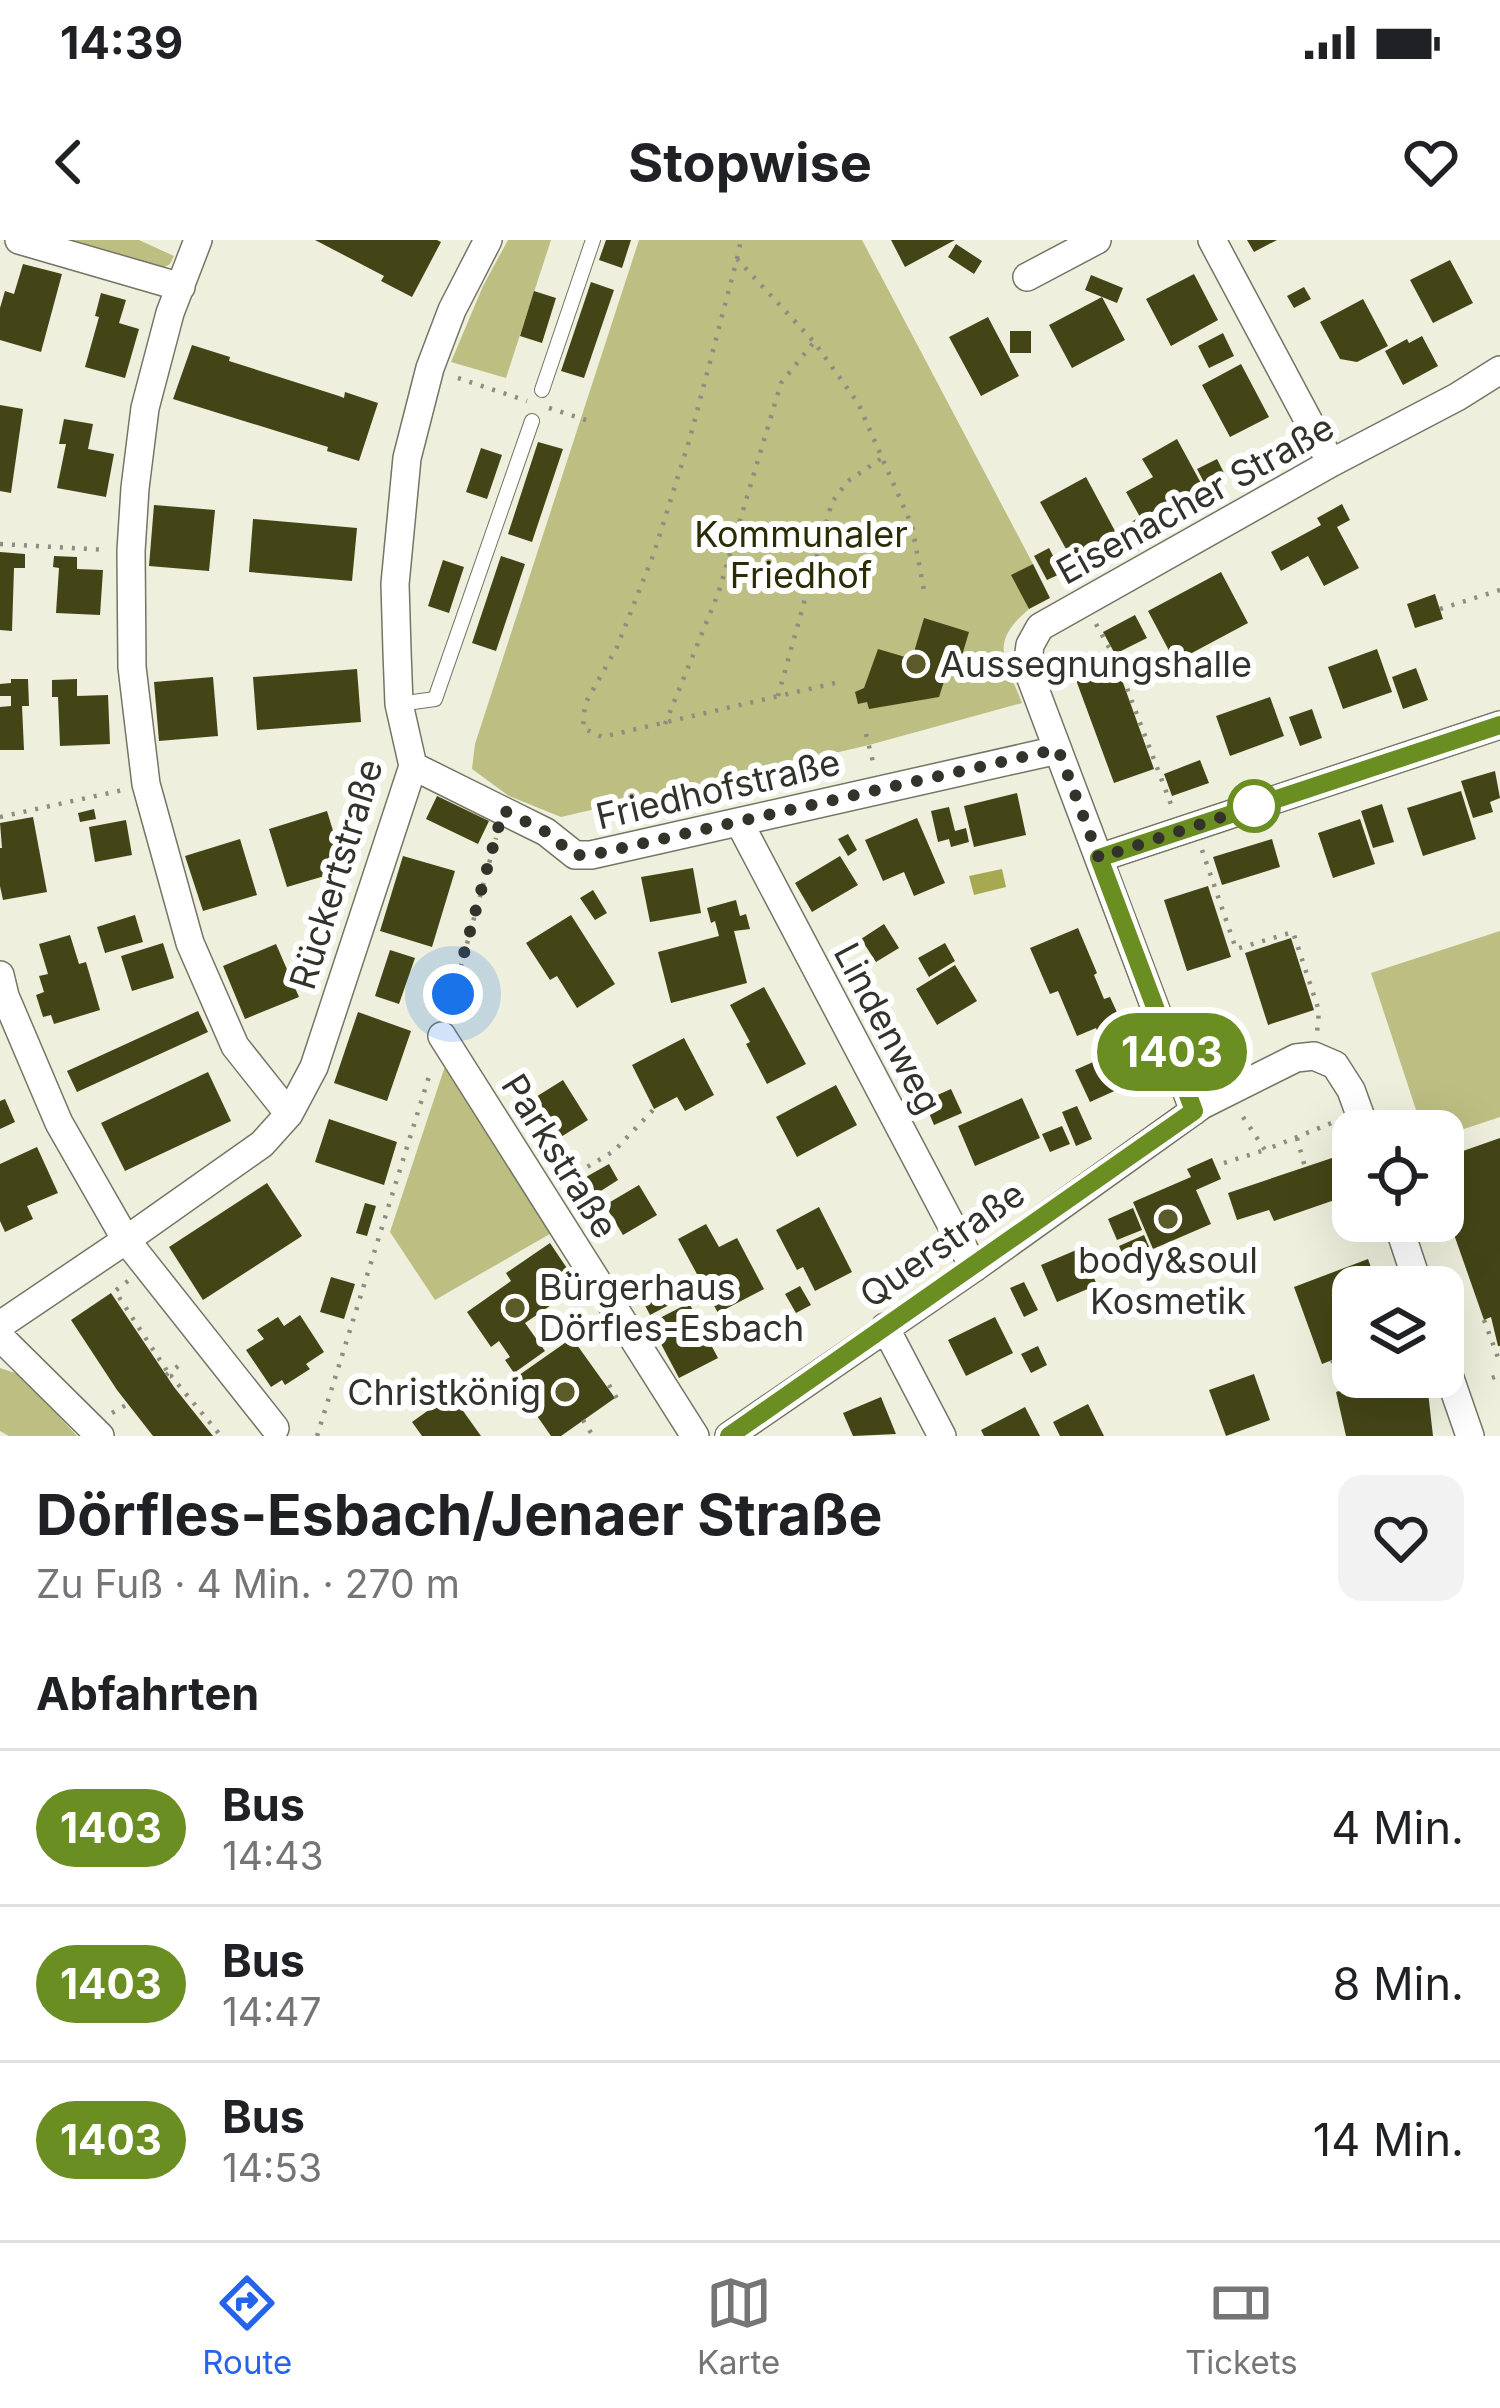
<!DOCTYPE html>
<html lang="de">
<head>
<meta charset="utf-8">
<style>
	body { margin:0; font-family:Inter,sans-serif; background:#f2f2f2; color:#202124; height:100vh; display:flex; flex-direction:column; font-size:45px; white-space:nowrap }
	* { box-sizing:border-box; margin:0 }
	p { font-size:39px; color:#757577 }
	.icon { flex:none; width:66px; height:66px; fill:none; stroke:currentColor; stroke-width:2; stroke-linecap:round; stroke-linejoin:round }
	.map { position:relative; height:1196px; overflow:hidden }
	.details { display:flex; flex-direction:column; background:#fff; flex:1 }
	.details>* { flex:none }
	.badge { padding:0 24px; border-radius:39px; font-size:42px; line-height:78px }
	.buttons { position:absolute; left:1332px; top:870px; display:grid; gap:24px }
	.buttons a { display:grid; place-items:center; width:132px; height:132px; border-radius:24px; background:#fff; box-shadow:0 12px 48px #0002; font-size:60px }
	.you { position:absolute; width:60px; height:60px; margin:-30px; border:9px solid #fff; border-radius:50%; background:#1a73e8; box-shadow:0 0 0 18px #1a73e833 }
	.map>.badge { position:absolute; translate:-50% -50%; box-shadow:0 0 0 6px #fff }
	h2 { padding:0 36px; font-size:45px; line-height:108px }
	.round { display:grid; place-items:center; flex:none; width:126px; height:126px; border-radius:24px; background:#f2f2f2 }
	.summary { display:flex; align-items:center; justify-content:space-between; height:204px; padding:0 36px }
	h1 { font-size:57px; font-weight:700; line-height:90px }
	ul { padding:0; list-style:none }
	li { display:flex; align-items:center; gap:36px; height:156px; padding:0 36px; border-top:3px solid #e0e0e0 }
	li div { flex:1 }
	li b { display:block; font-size:45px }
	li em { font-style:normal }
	li .badge { min-width:132px; font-weight:700; text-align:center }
	.status { display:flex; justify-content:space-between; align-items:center; height:84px; padding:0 60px; background:#fff; direction:ltr }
	.status svg { height:33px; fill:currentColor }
	header { display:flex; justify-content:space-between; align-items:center; height:156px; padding:0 36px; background:#fff; font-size:54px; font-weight:700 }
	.menu { display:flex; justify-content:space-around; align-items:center; height:168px; border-top:3px solid #e0e0e0; background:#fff; font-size:33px; color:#757577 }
	.menu a { display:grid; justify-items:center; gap:6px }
	.menu .on { color:#2563eb }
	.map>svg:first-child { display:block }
</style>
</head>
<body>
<div class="status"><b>14:39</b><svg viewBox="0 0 49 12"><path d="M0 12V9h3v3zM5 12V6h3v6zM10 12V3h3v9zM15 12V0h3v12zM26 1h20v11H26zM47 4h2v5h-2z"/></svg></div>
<header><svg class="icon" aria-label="back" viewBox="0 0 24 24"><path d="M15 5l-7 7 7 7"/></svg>Stopwise<svg class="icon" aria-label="heart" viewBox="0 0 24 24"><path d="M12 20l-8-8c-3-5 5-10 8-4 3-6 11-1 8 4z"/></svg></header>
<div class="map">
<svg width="1500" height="1196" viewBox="0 0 1500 1196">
	<rect width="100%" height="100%" fill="#eeefdc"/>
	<path fill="#bcbe82" d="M62 0H139L174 16 170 24 163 28Z
		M508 0H551L506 138 451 122 483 46Z
		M639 0H862L1033 324 1012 335 1029 369C988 404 1005 419 1022 463L869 505 561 577 509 556 472 529 475 504Z
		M1500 691V877L1443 896V891H1423L1371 733Z
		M447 820 555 991 435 1060 390 992Z
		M0 1128 21 1135 77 1196H9L0 1191Z"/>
	<path fill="#a7a951" d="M1002 629 1006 647 974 655 969 636Z"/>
	<path fill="#444517" d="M315 0H437L441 2 412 57 381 41 384 36Z
		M606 0H631L622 28 599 20Z
		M891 0H955L905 27Z
		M1247 0H1277L1254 12Z
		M956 4 982 21 974 34 948 17Z
		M1450 20 1473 63 1433 83 1410 40Z
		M23 24 62 34 41 112 0 100V68L5 51 14 54Z
		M1194 34 1218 80 1171 106 1146 59Z
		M1091 35 1123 48 1117 63 1085 50Z
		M591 42 614 50 584 138 561 131Z
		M1304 47 1311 59 1294 68 1287 56Z
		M534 51 556 58 542 103 520 96Z
		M101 53 126 60 119 83 139 89 125 138 85 127 99 77 95 76Z
		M1102 57 1125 100 1072 128 1049 85Z
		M1363 59 1388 106 1357 122 1340 119 1320 82Z
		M988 77 1019 136 981 156 949 97Z
		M1010 91H1031V113H1010Z
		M1223 93 1234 116 1209 128 1198 106Z
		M1422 96 1438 126 1403 145 1385 111 1407 99 1409 103Z
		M192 105 230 117 229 121 339 156 344 158 345 152 378 163 359 221 327 211 328 207 173 159Z
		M1241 124 1269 177 1230 197 1202 145Z
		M0 165 23 169 11 253 0 251Z
		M64 179 93 184 88 209 114 214 106 257 57 248 66 204H59Z
		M1177 199 1202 245 1143 277 1155 301 1128 316 1116 294 1071 318 1040 262 1086 237 1115 291 1140 277 1126 252 1153 237 1142 219Z
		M538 202 563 209 532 302 508 294Z
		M481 208 502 215 487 259 466 252Z
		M1217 219 1227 239 1208 250 1197 229Z
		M1342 264 1350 280 1337 287 1359 328 1324 346 1308 316 1281 331 1271 312 1321 285 1317 278Z
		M154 265 215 270 209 331 149 326Z
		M253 279 357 288 352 341 249 332Z
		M1049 308 1062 333 1047 340 1034 316Z
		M0 312 25 314V328H14L12 391 0 390Z
		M54 316 77 317V329L103 330 100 375 56 373 59 328 53 327Z
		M501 316 525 324 496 411 472 403Z
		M443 320 464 327 449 373 428 366Z
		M1033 324 1050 358 1029 369 1011 335Z
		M1221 332 1248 383 1175 422 1148 371Z
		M1435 354 1443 379 1415 388 1407 364Z
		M1135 375 1147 398 1115 414 1103 392Z
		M924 378 969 392 957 432 948 429 939 457 869 469 867 462 858 464 855 452 864 448 878 409 912 419Z
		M1377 409 1392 452 1343 469 1328 427Z
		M1117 426 1154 529 1114 543 1076 440Z
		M1416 428 1428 460 1403 469 1392 437Z
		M357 429 361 482 257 490 253 437Z
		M213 437 218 496 159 501 154 442Z
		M11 439H28L29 466H22L24 510H0V467L11 466V456H0V444L11 443Z
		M77 439V456L108 455 110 504 60 506 58 457H52V440Z
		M1270 457 1284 496 1230 516 1216 476Z
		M1312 469 1322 498 1300 506 1289 477Z
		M1200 520 1209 543 1172 556 1164 534Z
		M1495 531 1500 558 1490 562 1493 572 1473 578 1461 541Z
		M1461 551 1476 599 1423 616 1407 568Z
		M1017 553 1026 595 974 607 964 566Z
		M437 556 489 581 478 604 426 579Z
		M1382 564 1394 602 1373 608 1361 571Z
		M949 567 955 591 966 588 969 602 951 607 949 599 938 602 931 571Z
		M94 569 96 579 80 582 78 573Z
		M327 571 345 630 287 647 269 589Z
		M33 577 47 652 3 660 0 646V608H2L0 583Z
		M917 578 945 643 914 656 904 632 883 641 865 600Z
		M1360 579 1375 624 1333 638 1318 593Z
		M126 580 132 615 95 622 89 587Z
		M848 594 857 610 848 616 838 599Z
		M240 599 257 655 203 671 185 616Z
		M1272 599 1280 627 1222 645 1213 617Z
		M403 616 455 631 432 707 380 691Z
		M840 616 858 645 812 672 795 643Z
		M693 628 701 673 650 682 641 637Z
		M1208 646 1231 717 1187 731 1164 660Z
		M593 650 607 673 595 680 580 658Z
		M736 660 740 676 746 674 750 689 734 691 747 743 671 763 658 712 719 696 715 681 711 683 707 668Z
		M135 675 143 702 105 713 97 687Z
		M571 675 615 744 577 768 557 736 550 740 526 703Z
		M884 684 899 708 876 722 861 699Z
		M1078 688 1097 733 1094 735 1104 759 1110 757 1127 794 1103 805 1096 788 1077 796 1058 751 1050 754 1030 708Z
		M70 695 79 724 86 722 100 770 54 784 51 775 43 777 36 755 44 752 39 736 48 734 39 704Z
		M1291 698 1314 770 1268 785 1245 713Z
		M163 703 174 738 132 751 121 716Z
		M945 703 955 721 929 737 918 718Z
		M276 704 299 757 245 779 223 726Z
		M390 710 415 718 399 764 375 756Z
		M955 725 977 761 937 785 916 749Z
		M764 747 806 824 767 844 746 804 750 802 730 765Z
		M198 771 208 792 77 852 67 831Z
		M358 772 411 791 387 861 334 843Z
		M684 798 714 855 685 871 677 857 654 869 632 825Z
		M1125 808 1139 840 1090 862 1075 830Z
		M208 832 231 881 125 931 101 883Z
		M563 840 588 880 540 910 515 870Z
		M836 845 857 885 797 917 776 877Z
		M951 849 962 873 934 885 924 861Z
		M1022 858 1040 898 975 926 958 886Z
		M5 859 15 882 0 889V861Z
		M1077 866 1092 899 1076 906 1062 872Z
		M329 879 397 902 384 945 315 922Z
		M1062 886 1070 904 1050 912 1042 894Z
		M1500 898V1106H1498L1491 1077 1484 1080 1443 963V918Z
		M37 907 58 953 27 966 33 979 5 992 0 981V924Z
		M1335 917 1349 955 1274 981 1269 970 1237 980 1228 953Z
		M1212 918 1221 939 1196 950 1211 984 1153 1009 1133 962 1191 937 1187 929Z
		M609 924 618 940 596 954 586 937Z
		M267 943 302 996 203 1060 169 1007Z
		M639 945 657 975 623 995 605 965Z
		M365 963 376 966 367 996 356 993Z
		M819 967 852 1032 815 1051 803 1027 797 1030 776 990Z
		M1133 968 1142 990 1117 1000 1108 979Z
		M706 984 719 1007 737 998 764 1049 718 1073 678 999Z
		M1144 995 1153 1016 1128 1027 1119 1006Z
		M550 1003 579 1046 525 1083 545 1111 514 1133 505 1120 510 1117 499 1101 491 1107 467 1072 511 1041 506 1033Z
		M1081 1008 1097 1045 1057 1062 1041 1025Z
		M1368 1019 1378 1047H1353V1112L1322 1124 1294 1047Z
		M331 1037 355 1044 344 1079 320 1072Z
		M659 1041 671 1064 650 1075 638 1052Z
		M1024 1042 1038 1070 1024 1077 1010 1048Z
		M800 1046 811 1065 796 1073 785 1054Z
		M111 1053 174 1147 213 1196H153L117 1150 71 1080Z
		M689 1063 718 1118 679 1138 650 1083Z
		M300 1075 324 1112 306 1124 310 1129 285 1145 282 1140 271 1147 246 1110 264 1099 257 1090 278 1077 284 1086Z
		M995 1077 1013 1113 966 1136 948 1100Z
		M572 1098 615 1158 561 1196H551L512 1140Z
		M1038 1106 1047 1125 1031 1133 1021 1114Z
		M1254 1134 1270 1180 1226 1196 1209 1150Z
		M1381 1137H1418L1428 1152 1433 1196H1346L1336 1152Z
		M451 1154 481 1196H422L412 1182Z
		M881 1157 896 1194 853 1196 843 1173Z
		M1088 1164 1104 1196H1060L1053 1182Z
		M1025 1167 1040 1196H984L981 1190Z"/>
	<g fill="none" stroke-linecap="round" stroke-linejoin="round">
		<g stroke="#747565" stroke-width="16">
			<path id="service" d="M542 150 593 0
				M399 464 435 459 532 181"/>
		</g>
		<g stroke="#747565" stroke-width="30">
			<path id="minor" d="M19 0 181 47
				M198 0 170 73 145 168 135 248 131 311 132 427 146 544 190 703 235 806 289 874
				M1212 0 1331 223
				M1027 37 1097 0
				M413 526 546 592 575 615H591L1058 510
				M739 582 974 1028
				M1099 618 1500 485
				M0 735 5 756 59 883 126 1000 275 1188
				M442 796 695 1196
				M1194 871 1027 428 1030 405 1040 387 1331 223 1457 157 1500 130
				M1397 981 1419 1047
				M0 1085 126 1000 262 904 289 874 314 827 413 526 399 464 397 411 395 344 407 218 430 128 452 70 488 0
				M885 1087 942 1196
				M0 1097 100 1196
				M1443 1118 1470 1196
				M729 1196 974 1028 1202 865 1296 818 1314 816 1335 825 1351 850 1366 891"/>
		</g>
		<path stroke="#8d8e81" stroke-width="4.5" stroke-dasharray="3 9" stroke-linecap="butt" d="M737 19 741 0
			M458 138 527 161
			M549 168 589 181
			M0 304 107 310
			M1440 369 1500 350
			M1096 384 1117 422 1172 567
			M835 443 602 497 583 488 585 464 617 407 654 313 690 198 737 19 814 102 858 163 912 286 925 356
			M778 456 832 262 848 241 882 218
			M665 484 718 354 781 143 814 102
			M866 494 874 526
			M0 577 123 550
			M1202 610 1236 709 1293 692 1319 771 1317 793
			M448 773 496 598
			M1243 877 1265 910 1334 882
			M1297 898 1305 927
			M1224 923 1265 910
			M567 939 614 911 654 869
			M128 1041 115 1051 167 1131 166 1135 171 1136 221 1196
			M1484 1080 1500 1123
			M1332 1120 1344 1150
			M166 1135 185 1121
			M1492 1138 1500 1135
			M609 1145 621 1165
			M112 1173 128 1164
			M583 1180 593 1196
			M317 1196 431 830"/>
		<use href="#service" stroke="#fff" stroke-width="14"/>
		<use href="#minor" stroke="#fff" stroke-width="27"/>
	</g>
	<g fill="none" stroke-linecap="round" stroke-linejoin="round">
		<g stroke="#fff" stroke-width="27">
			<path id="line" d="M729 1196 1194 871 1099 618 1500 485"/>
		</g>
		<use href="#line" stroke="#6b8e23" stroke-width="18"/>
		<path stroke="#33332c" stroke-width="12" stroke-dasharray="0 21.6" d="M453 754 503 570 546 592 574 615H591L1058 509 1099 618 1270 561 1254 566"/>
	</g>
	<g fill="#5a5b28" stroke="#fff" stroke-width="4.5">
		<circle cx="916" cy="424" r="12"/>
		<circle cx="1168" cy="979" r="12"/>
		<circle cx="515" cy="1068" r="12"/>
		<circle cx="565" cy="1152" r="12"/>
	</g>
	<circle fill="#fff" stroke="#6b8e23" stroke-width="6" cx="1254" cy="566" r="24"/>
	<g text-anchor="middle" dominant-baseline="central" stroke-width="12" stroke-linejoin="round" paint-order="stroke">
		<g font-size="36" fill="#33332c" stroke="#fff">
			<text transform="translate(1195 259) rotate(-29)">Eisenacher Straße</text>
			<text transform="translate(718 549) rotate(-13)">Friedhofstraße</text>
			<text transform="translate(336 634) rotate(-73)">Rückertstraße</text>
			<text transform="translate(888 788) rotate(62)">Lindenweg</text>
			<text transform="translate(560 916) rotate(58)">Parkstraße</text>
			<text transform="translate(942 1004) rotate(-35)">Querstraße</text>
		</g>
		<g font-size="36" fill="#2b2b04" stroke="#fff">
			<text x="801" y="294">Kommunaler<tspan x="801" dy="41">Friedhof</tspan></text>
		</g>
		<g font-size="36" fill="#33332c" stroke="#fff" text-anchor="start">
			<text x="940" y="424">Aussegnungshalle</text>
			<text x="1168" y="1020" text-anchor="middle">body&amp;soul<tspan x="1168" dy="41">Kosmetik</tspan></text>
			<text x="539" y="1047">Bürgerhaus<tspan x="539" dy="41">Dörfles-Esbach</tspan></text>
			<text x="541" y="1152" text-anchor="end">Christkönig</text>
		</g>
	</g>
</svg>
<div class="buttons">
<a><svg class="icon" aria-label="locate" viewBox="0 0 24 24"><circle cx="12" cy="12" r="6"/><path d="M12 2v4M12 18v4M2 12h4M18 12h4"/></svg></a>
<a><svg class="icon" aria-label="layers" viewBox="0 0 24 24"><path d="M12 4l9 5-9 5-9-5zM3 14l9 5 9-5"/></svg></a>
</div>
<div class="you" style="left:453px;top:754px"></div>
<b class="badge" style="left:1172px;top:812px;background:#6b8e23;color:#fff">1403</b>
</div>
<section class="details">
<div class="summary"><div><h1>Dörfles-Esbach/Jenaer Straße</h1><p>Zu Fuß · 4 Min. · 270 m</p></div><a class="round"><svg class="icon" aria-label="heart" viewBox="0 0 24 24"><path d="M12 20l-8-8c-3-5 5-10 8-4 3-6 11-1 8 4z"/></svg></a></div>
<h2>Abfahrten</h2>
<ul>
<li><span class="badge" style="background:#6b8e23;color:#fff">1403</span><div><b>Bus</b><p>14:43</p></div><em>4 Min.</em></li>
<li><span class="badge" style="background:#6b8e23;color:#fff">1403</span><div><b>Bus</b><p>14:47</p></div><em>8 Min.</em></li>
<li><span class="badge" style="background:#6b8e23;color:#fff">1403</span><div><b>Bus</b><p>14:53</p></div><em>14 Min.</em></li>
</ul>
</section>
<nav class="menu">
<a class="on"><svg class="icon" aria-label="directions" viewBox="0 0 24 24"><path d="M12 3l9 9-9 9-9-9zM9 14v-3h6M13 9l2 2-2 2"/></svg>Route</a>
<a><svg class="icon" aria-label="map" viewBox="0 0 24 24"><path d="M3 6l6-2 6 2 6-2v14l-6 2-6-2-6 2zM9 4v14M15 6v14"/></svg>Karte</a>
<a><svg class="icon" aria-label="tickets" viewBox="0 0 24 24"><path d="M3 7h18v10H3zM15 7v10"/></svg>Tickets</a>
</nav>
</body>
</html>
